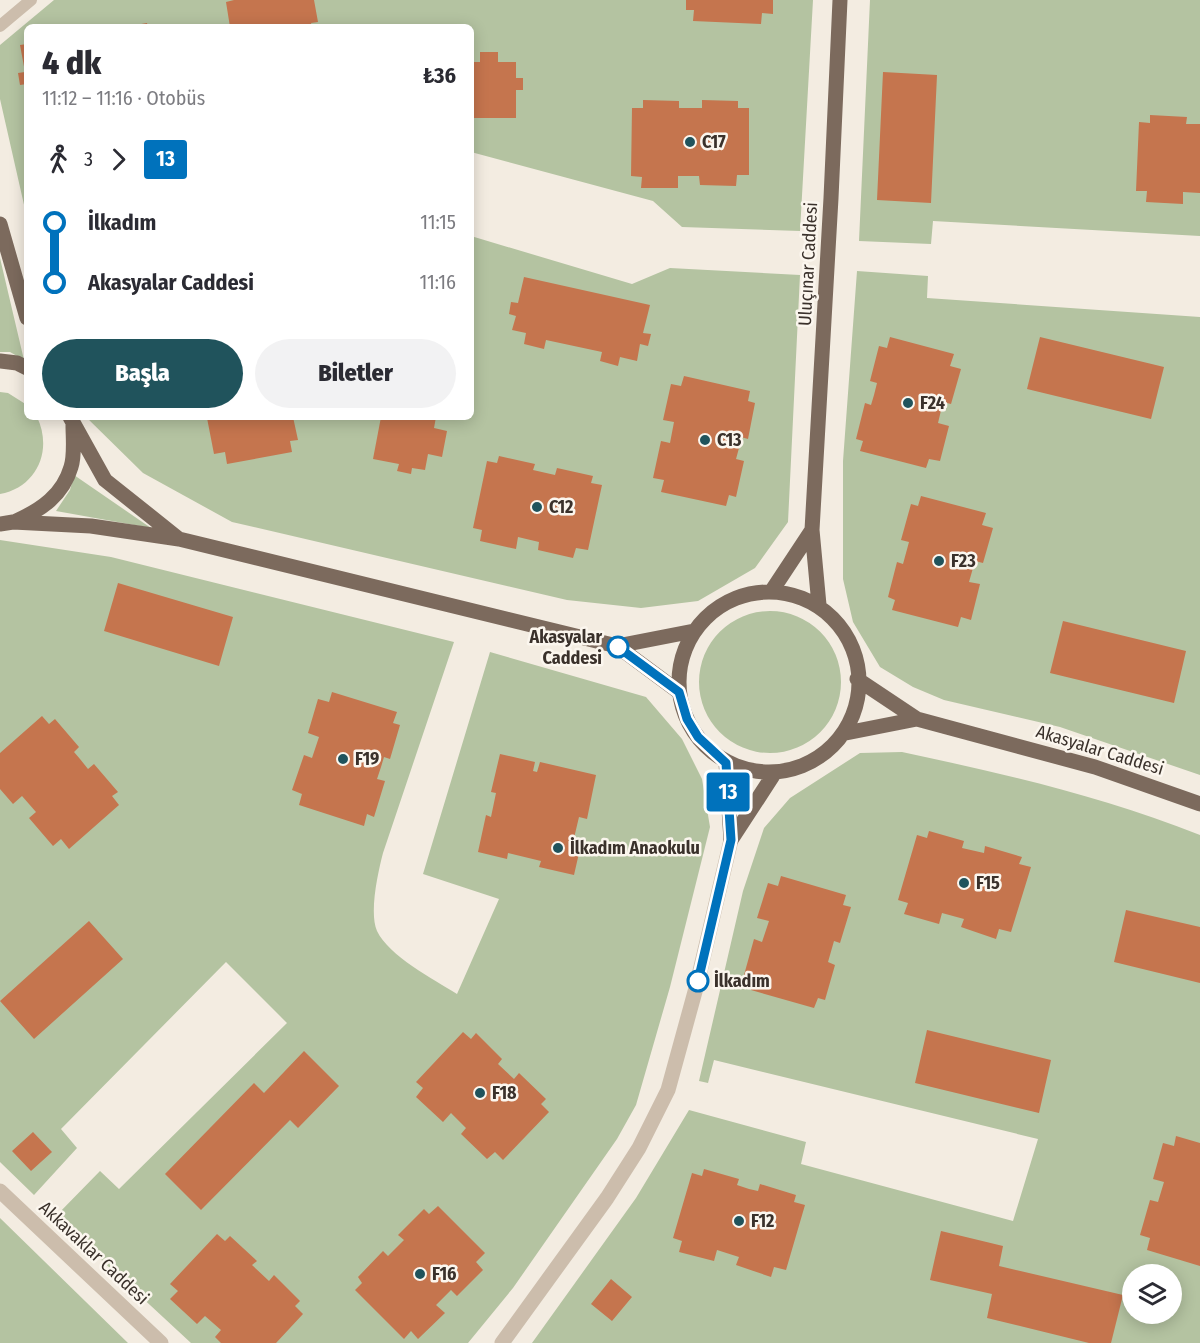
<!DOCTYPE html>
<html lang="tr">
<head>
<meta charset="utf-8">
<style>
	body { margin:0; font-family:"Fira Sans Condensed",sans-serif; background:#f2f2f3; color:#2b2b33; height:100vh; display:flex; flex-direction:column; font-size:22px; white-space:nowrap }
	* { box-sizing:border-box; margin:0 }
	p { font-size:20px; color:#7c7c81 }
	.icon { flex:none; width:33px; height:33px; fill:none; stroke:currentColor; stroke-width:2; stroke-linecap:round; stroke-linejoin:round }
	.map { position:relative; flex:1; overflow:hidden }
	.sheet { position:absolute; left:24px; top:24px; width:450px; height:396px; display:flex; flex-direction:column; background:#fff; border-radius:9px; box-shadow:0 3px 15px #0003 }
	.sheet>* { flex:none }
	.badge { padding:0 12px; border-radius:4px; font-size:21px; line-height:39px }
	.fabs { position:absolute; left:1122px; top:1264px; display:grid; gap:12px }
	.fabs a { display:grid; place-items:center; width:60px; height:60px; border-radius:50%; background:#fff; box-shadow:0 3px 15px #0003; font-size:30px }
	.map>.badge { position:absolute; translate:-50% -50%; box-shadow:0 0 0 3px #fff }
	.legs { display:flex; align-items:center; gap:9px; height:66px; padding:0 18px; font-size:20px }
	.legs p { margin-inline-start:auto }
	.head { display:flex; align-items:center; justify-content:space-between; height:102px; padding:0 18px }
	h1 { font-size:33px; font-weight:800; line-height:45px }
	.button { display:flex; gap:12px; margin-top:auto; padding:12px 18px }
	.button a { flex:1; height:69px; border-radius:36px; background:#20535c; color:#fff; font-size:24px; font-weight:800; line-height:69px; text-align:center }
	.button a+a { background:#f2f2f3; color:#2b2b33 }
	ul { padding:0 18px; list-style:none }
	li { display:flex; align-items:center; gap:21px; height:60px; font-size:22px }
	li i { display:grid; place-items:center; width:9px; height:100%; margin:0 8px; background:currentColor }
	li i::after { content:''; width:15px; height:15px; margin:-8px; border:4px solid; border-radius:50%; background:#fff }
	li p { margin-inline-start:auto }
	li:first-child i { background:linear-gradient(#0000 50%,currentColor 0) }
	li:last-child i { background:linear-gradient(currentColor 50%,#0000 0) }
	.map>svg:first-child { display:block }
</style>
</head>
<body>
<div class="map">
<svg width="1200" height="1343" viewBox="0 0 1200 1343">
	<rect width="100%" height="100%" fill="#f3ece1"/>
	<path fill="#b4c3a1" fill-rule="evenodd" d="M54 0H813L800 231 682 227 653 201 471 152V27H27V218L0 99V45Z
		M870 0H1200V236L933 221 931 244 859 241Z
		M471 236 632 284 670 268 800 275 788 522 755 568 698 601 641 608 567 600 232 522 143 473 86 417H471Z
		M0 258 24 360 10 352H0Z
		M857 271 928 276 927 298 1200 317V775L1060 727 944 700 913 687 880 667 853 622 843 579V461Z
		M0 392 8 393 27 405V417H37C53 450 37 487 0 494Z
		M74 475 151 528 56 511 70 490Z
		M0 540 111 557 454 642 383 853C378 872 369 913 377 931 389 956 433 979 457 994L499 899 423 874 490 652 646 697 682 739 702 779 710 827 670 987 636 1105 617 1139 513 1288 468 1343H191L55 1217 100 1171 119 1189 287 1023 226 962 61 1129 77 1148 34 1195 0 1162Z
		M699 682a71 71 0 1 1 142 0a71 71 0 1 1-142 0Z
		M902 752C1005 774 1102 796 1200 835V1343H532L636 1198 689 1110 806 1142 801 1164 1013 1221 1038 1139 714 1060 708 1083 699 1081 743 891 764 828 790 798 860 753ZM1132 1275H1172V1314H1132Z
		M0 1218 128 1343H0Z"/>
	<path fill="#c5754e" d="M234 0H314L318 22 311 23 312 27H230L226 2Z
		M686 0H773V14L762 13 761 24 693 21 694 10H686Z
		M147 23 148 27H131L130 26Z
		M27 44V84L20 85 18 73 25 72 20 45Z
		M480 52H498V62H516V78H523V90H516V118H471V62H480Z
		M883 72 937 75 931 203 877 200Z
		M643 100 679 101V108H702V100L738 101V108H749V175H737L736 186 700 185 699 176H678V188H641L642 177 631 176 632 108H643Z
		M1150 115 1187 117 1186 124H1200V193L1183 192V204L1146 202 1147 191H1136L1139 122 1150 123Z
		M524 277 650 305 643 333 651 334 648 346 640 344 637 361 620 357 618 366 600 361 602 352 546 340 544 349 524 344 526 333 512 330 516 316 509 314 511 302 518 303Z
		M890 337 954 354 950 366 961 369 951 404 943 402 938 423 949 426 940 461 929 459 926 468 860 451 863 441 856 439 865 403 871 405 874 395 877 383 870 381 879 346 887 348Z
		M1040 337 1164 367 1151 419 1027 389Z
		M684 376 750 391 748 401 755 403 748 439 741 437 739 448 736 459 744 461 736 497 729 495 726 506 661 492 664 480 653 478 661 441 670 443 674 422 663 420 671 384 681 386Z
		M212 417H293L298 440 290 441 292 452 227 464 225 452 214 454 207 418Z
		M381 417H436L434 428 447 431 442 457 428 454 425 470 412 468 411 474 397 471 399 464 373 459Z
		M499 456 535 464 533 470 555 475 557 468 593 476 591 483 602 485 588 550 576 548 573 558 538 550 539 542 518 537 516 549 480 541 482 530 473 528 487 461 497 463Z
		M921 496 986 513 982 525 993 528 983 563 975 561 969 582 980 584 971 620 961 617 958 627 892 610 895 600 888 597 897 562 903 564 909 542 901 540 911 504 918 506Z
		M118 583 233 617 219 666 104 631Z
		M1063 621 1186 651 1174 703 1050 673Z
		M332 692 397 712 393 723 400 725 390 759 384 757 381 767 377 779 385 781 374 817 367 814 364 826 299 805 302 794 292 790 304 755 312 758 319 737 308 733 318 699 329 702Z
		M42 716 49 724 55 719 79 747 74 752 80 759 88 769 94 764 118 792 112 796 119 805 69 849 61 839 53 846 29 818 36 812 22 796 13 804 0 789V753Z
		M500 754 535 762 533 771 537 772 540 762 596 775 587 819 579 817 574 838 582 840 574 875 539 867 541 861 508 853 507 859 478 852 486 815 491 817 496 793 491 792Z
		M929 831 964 841 962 848 984 853 985 846 1022 857 1019 864 1031 867 1011 932 999 929 996 939 961 927 964 919 942 913 939 924 904 914 908 903 898 900 917 835 927 838Z
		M781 876 846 895 843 905 851 907 840 943 834 941 828 962 835 965 825 1000 818 998 814 1008 751 990 754 978 744 975 754 939 762 942 769 921 757 918 768 883 778 886Z
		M1126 910 1200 927V983L1114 962Z
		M89 921 123 959 34 1039 0 1001Z
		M927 1030 1051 1060 1039 1113 915 1083Z
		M463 1032 471 1039 476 1033 502 1059 498 1064 514 1079 519 1073 546 1099 541 1104 549 1112 503 1160 495 1152 487 1159 461 1134 466 1128 451 1113 443 1122 416 1097 423 1088 416 1082Z
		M304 1051 339 1086 298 1128 290 1120 201 1210 165 1174 254 1083 264 1093Z
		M33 1132 52 1152 31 1171 12 1151Z
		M1176 1136 1200 1143V1266L1147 1250 1150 1238 1140 1235 1150 1200 1158 1202 1164 1182 1153 1179 1163 1143 1174 1146Z
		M704 1169 739 1179 737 1185 749 1189 758 1191 760 1184 796 1195 794 1202 805 1205 786 1270 774 1267 771 1277 736 1265 739 1257 717 1250 714 1261 679 1252 682 1241 673 1238 692 1173 702 1176Z
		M438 1206 485 1253 476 1262 483 1270 457 1296 451 1290 436 1305 445 1313 418 1339 411 1331 404 1339 355 1290 362 1283 358 1277 383 1251 388 1256 404 1240 398 1235 424 1209 429 1214Z
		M941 1231 1003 1246 999 1266 1123 1295 1111 1343H1089L987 1318 992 1294 930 1280Z
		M217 1234 225 1241 230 1236 257 1261 252 1265 269 1281 274 1275 300 1301 295 1306 303 1314 276 1343H221L215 1337 221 1330 205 1316 197 1324 170 1299 178 1291 170 1284Z
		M611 1279 632 1297 612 1321 591 1304Z"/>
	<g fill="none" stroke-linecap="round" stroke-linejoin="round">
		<path stroke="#ccbdac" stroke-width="12" d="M0 26 31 0"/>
		<path stroke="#ccbdac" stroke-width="15" d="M0 1191 161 1343
			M502 1343 607 1198 639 1148 668 1090 696 988 731 840"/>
		<path stroke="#7c6a5d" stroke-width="15" d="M0 224 27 318
			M0 361 17 363 27 368
			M70 417 105 480 179 539
			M16 521C41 510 63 495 71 467 75 455 73 438 73 425
			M0 524 13 522 91 526 179 539 617 646 679 692
			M773 589 812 530
			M679 682a90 90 0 1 1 180 0a90 90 0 1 1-180 0Z
			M819 605 812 530 831 198 840 0
			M617 646 694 631
			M857 679 917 719 1095 767 1200 804
			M846 733 917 719
			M726 763 731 840
			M731 840 774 774"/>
	</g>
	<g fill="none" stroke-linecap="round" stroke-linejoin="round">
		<g stroke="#fff" stroke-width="14">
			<path id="line-1" d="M618 647 679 692 687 719 698 737 726 763 731 840 698 981"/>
		</g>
		<use href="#line-1" stroke="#0072bc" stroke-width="9"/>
	</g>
	<g fill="#20535c" stroke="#fbf6ee" stroke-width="2">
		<circle cx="690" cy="142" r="6"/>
		<circle cx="908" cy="403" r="6"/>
		<circle cx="705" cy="440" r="6"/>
		<circle cx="537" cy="507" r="6"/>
		<circle cx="939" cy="561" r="6"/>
		<circle cx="343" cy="759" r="6"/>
		<circle cx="558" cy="848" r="6"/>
		<circle cx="964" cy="883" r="6"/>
		<circle cx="480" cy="1093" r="6"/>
		<circle cx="739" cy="1221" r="6"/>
		<circle cx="420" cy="1274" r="6"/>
	</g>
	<g fill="#fff" stroke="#0072bc" stroke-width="3">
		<circle cx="618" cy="647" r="10"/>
		<circle cx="698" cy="981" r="10"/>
	</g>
	<g text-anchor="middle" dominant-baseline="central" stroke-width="5" stroke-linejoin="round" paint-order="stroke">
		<g font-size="18" font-weight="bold" fill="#3a312b" stroke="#fbf6ee" text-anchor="start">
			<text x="702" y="142">C17</text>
			<text x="920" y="403">F24</text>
			<text x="717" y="440">C13</text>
			<text x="549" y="507">C12</text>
			<text x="951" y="561">F23</text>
			<text x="355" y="759">F19</text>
			<text x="570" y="848">İlkadım Anaokulu</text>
			<text x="976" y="883">F15</text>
			<text x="492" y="1093">F18</text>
			<text x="751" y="1221">F12</text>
			<text x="432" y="1274">F16</text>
		</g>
		<g font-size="18" fill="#3a312b" stroke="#fbf6ee">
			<text transform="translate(808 264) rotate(-87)">Uluçınar Caddesi</text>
			<text transform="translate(1100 750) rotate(17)">Akasyalar Caddesi</text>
			<text transform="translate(94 1253) rotate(43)">Akkavaklar Caddesi</text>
		</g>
		<g font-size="18" font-weight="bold" fill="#3a312b" stroke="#fbf6ee" text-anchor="end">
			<text x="602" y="637">Akasyalar<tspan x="602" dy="21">Caddesi</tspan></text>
			<text x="714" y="981" text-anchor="start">İlkadım</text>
		</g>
	</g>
</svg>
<div class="fabs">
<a><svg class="icon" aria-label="layers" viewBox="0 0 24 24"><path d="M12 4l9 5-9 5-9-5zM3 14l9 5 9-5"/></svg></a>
</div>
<b class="badge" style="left:728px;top:792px;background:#0072bc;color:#fff">13</b>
<section class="sheet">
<div class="head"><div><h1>4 dk</h1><p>11:12 – 11:16 · Otobüs</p></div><b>₺36</b></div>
<div class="legs"><svg class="icon" aria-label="walk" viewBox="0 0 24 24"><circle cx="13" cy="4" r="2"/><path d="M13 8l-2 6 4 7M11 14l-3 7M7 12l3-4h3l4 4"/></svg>3<svg class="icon" aria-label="forward" viewBox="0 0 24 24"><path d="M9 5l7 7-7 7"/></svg><b class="badge" style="background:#0072bc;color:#fff">13</b></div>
<ul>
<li><i style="color:#0072bc"></i><b>İlkadım</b><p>11:15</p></li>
<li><i style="color:#0072bc"></i><b>Akasyalar Caddesi</b><p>11:16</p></li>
</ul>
<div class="button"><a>Başla</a><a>Biletler</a></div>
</section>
</div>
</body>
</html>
